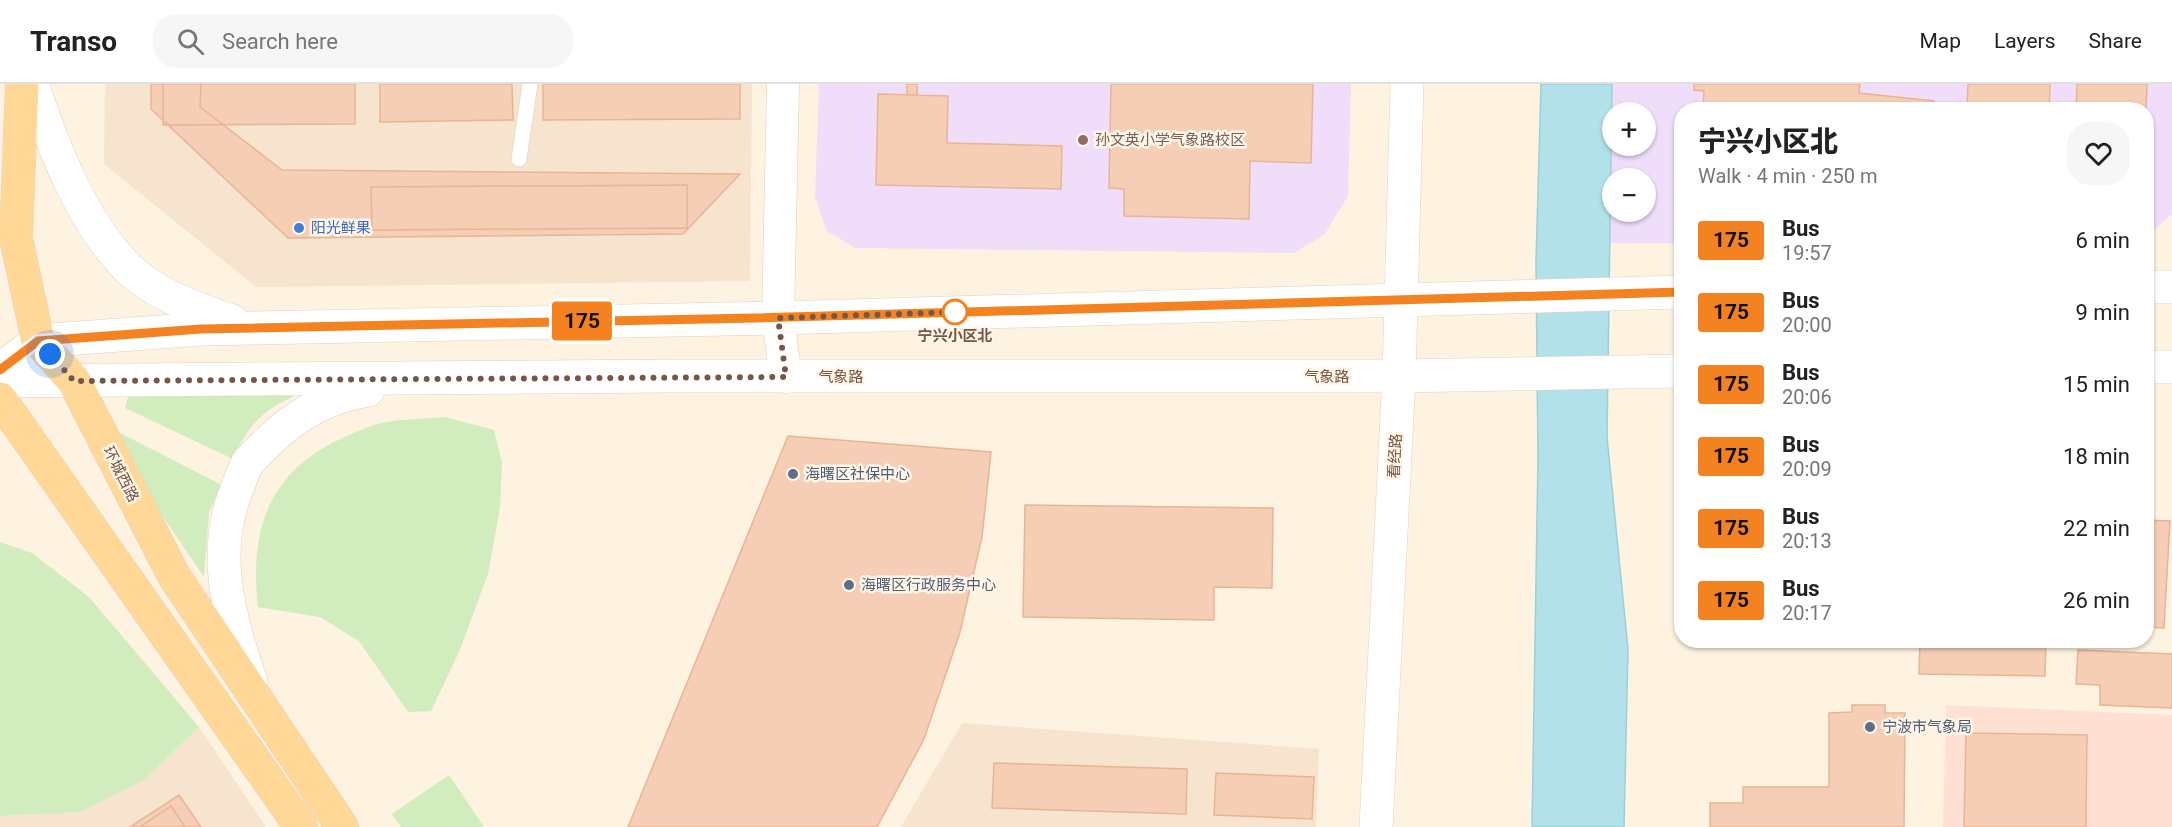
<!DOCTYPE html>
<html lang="en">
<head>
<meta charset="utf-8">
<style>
	body { margin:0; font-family:Roboto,"Noto Sans SC",sans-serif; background:#f6f6f6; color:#222; height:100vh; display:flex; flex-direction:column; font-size:22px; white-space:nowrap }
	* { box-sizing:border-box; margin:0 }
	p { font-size:20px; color:#767676 }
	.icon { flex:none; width:33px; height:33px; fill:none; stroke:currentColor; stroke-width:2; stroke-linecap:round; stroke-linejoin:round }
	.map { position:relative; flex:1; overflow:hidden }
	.drawer { position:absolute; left:1674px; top:18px; width:480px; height:546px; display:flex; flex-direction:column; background:#fff; border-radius:24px; box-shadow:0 2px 4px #0004 }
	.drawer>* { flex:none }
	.badge { padding:0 12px; border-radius:4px; font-size:21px; line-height:39px }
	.tools { position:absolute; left:1602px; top:18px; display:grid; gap:12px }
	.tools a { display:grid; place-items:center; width:54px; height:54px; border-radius:50%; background:#fff; box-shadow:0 2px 4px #0004; font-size:30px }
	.you { position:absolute; width:30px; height:30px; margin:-15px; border:4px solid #fff; border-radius:50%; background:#1a73e8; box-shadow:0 0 0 9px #1a73e833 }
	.map>.badge { position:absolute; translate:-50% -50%; box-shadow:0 0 0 3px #fff }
	.round { display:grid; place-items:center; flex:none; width:63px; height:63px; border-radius:24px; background:#f6f6f6 }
	.summary { display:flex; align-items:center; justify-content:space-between; height:102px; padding:0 24px }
	h1 { font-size:28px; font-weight:800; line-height:45px }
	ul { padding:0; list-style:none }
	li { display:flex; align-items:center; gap:18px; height:72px; padding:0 24px }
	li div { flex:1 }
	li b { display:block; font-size:22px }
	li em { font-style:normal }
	li .badge { min-width:66px; font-weight:700; text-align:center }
	header { display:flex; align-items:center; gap:36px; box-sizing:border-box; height:84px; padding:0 30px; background:#fff; border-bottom:2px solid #e0e0e0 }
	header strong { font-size:28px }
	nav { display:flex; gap:33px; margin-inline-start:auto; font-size:21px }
	.search { width:420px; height:54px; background:#f6f6f6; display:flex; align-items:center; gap:15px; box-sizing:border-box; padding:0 21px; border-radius:24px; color:#767676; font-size:22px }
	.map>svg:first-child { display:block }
</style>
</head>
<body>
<header>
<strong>Transo</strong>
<div class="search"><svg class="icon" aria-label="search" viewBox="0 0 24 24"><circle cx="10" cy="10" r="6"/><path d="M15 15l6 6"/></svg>Search here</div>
<nav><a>Map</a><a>Layers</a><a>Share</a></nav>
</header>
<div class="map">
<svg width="2172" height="743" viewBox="0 0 2172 743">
	<rect width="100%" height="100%" fill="#fef2e0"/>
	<path fill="#f6e4ce" d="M105 0H752L750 197 256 203 104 80Z
		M962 639 1319 665 1316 743H901Z
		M199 643 266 743H0V732L81 728 144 696Z"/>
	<path fill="#ffe0d3" d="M1946 621 2172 631V743H1943Z"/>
	<path fill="#efddfa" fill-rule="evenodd" d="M819 0H1351L1348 112 1325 150 1294 169 855 164 827 147 815 113Z
		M1611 0H2172V130L2147 152 2146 26H1682L1681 159H1608ZM1612 28H1646V62H1612ZM1612 94H1646V128H1612Z"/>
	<path fill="#d1ecbd" d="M311 304C268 324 253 331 233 375L125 324 128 313 140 308Z
		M445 333 494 346 502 379 500 423 488 490 459 568 431 627 408 628 359 557 320 533 258 523C249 443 270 385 347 352 357 348 367 343 377 340 399 335 423 335 445 333Z
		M116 347 222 401 209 428 204 493 124 375Z
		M0 458 32 469 89 513 199 643 144 696 81 728 0 732Z
		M449 691 484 743H401L392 730Z"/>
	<path fill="#b3e1e9" stroke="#98d1db" stroke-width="1.5" d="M1541 0H1612L1607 353 1628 565 1624 743H1532L1538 374 1536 178Z"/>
	<path fill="#f5ceb5" stroke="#e9b494" stroke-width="1.5" d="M151 0H201L200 23 282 86 740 90 683 150 288 154 151 25Z
		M163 0H355V40L163 41Z
		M380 0H512L513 36 380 38Z
		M543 0H740V35L543 36Z
		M907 0H917V11H907Z
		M1111 0H1313L1311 79 1250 77 1249 135 1124 132V105L1109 104Z
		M1694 0H1860L1859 9 1934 17 1933 26H1703L1704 7 1694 6Z
		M1968 0H2050L2049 26H1967Z
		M2077 0H2147L2146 26H2076Z
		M878 10 948 12 947 59 1062 62 1061 105 876 101Z
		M687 101V144L372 146 371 103Z
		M788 352 991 368 982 453 960 548 924 655 877 743H628Z
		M1025 421 1273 424 1272 504 1214 503V536L1023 533Z
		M2146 436 2170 437 2164 544 2146 543Z
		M1920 556H2046L2045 592 1919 590Z
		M2078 566 2172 570V624L2100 621V601L2076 600Z
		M1852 621H1885V629H1905L1904 743H1710V719H1743V703H1829V629L1852 628Z
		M1966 649 2087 651 2086 743H1964Z
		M994 679 1187 685 1186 730 992 724Z
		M1216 689 1314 693 1312 735 1214 731Z
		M179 711 201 743H130Z
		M171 722 185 743H140Z"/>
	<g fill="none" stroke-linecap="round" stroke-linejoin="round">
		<g stroke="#e3cebb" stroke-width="16">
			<path id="service" d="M519 75 530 0"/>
		</g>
		<g stroke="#e3cebb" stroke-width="33">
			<path id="minor" d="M783 0 778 234 786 293"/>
		</g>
		<g stroke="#e3cebb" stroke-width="34">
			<path id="tertiary" d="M32 0C53 62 82 140 130 186 154 209 201 227 232 237
				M2146 203H2172
				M2146 283H2172
				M0 286 38 257 201 245 778 234 1682 208
				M0 297 672 292H1399L1682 287
				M251 598C229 534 210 467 238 402 241 394 244 384 249 377 258 367 269 357 279 348 305 325 333 312 368 306"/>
		</g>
		<g stroke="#ead0bb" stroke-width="34">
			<path id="secondary" d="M1376 743 1399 292 1407 0"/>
		</g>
		<g stroke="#ded6d2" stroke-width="34">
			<path id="primary" d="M22 0 16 154 38 257 74 297 174 492 342 743
				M0 315 301 743"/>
		</g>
		<use href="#service" stroke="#fff" stroke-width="15"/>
		<use href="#minor" stroke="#fff" stroke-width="32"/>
		<use href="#tertiary" stroke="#fff" stroke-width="33"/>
		<use href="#secondary" stroke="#fff" stroke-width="33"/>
		<use href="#primary" stroke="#ffd796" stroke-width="33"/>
	</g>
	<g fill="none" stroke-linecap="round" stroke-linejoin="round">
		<g stroke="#fff" stroke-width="14">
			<path id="line" d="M0 286 38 257 201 245 754 234 1682 208"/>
		</g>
		<use href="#line" stroke="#f58220" stroke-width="9"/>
		<path stroke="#765645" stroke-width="6" stroke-dasharray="0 10.8" d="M50 270 74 297 786 293 778 234 955 228"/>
	</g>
	<circle fill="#8d6e63" stroke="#fff6e8" stroke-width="2" cx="1083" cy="56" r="6"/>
	<circle fill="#3f7fe0" stroke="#fff6e8" stroke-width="2" cx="299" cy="144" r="6"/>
	<circle fill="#fff" stroke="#f58220" stroke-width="3" cx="955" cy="228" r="12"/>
	<g fill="#5c6f8a" stroke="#fff6e8" stroke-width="2">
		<circle cx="793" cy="390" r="6"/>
		<circle cx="849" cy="501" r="6"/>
		<circle cx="1870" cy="643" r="6"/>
	</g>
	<g text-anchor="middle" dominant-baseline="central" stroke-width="5" stroke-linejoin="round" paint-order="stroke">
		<g font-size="15" fill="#785e54" stroke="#fff6e8" text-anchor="start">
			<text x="1095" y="56">孙文英小学气象路校区</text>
		</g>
		<g font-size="15" fill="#366cbe" stroke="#fff6e8" text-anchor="start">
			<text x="311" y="144">阳光鲜果</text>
		</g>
		<g font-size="15" font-weight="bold" fill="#765645" stroke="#fff6e8">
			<text x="955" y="252">宁兴小区北</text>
		</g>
		<g font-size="15" fill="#765645" stroke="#fff6e8">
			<text x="841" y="293">气象路</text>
			<text x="1327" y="293">气象路</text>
			<text transform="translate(1395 372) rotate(-87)">看经路</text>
			<text transform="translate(121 390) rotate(63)">环城西路</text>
		</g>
		<g font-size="15" fill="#4e5e75" stroke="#fff6e8" text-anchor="start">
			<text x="805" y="390">海曙区社保中心</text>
			<text x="861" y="501">海曙区行政服务中心</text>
			<text x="1882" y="643">宁波市气象局</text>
		</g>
	</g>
</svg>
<div class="tools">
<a>+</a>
<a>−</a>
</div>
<div class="you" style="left:50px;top:270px"></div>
<b class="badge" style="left:582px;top:237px;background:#f58220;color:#111">175</b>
<section class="drawer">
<div class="summary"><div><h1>宁兴小区北</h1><p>Walk · 4 min · 250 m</p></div><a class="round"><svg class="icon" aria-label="heart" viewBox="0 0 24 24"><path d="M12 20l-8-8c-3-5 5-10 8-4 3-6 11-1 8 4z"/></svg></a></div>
<ul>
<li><span class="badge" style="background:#f58220;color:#111">175</span><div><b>Bus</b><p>19:57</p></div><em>6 min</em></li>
<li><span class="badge" style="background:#f58220;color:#111">175</span><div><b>Bus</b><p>20:00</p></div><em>9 min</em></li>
<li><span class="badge" style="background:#f58220;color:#111">175</span><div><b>Bus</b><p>20:06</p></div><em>15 min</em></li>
<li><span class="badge" style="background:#f58220;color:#111">175</span><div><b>Bus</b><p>20:09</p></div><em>18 min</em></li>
<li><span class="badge" style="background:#f58220;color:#111">175</span><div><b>Bus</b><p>20:13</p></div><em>22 min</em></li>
<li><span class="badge" style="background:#f58220;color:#111">175</span><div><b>Bus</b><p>20:17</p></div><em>26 min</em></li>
</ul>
</section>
</div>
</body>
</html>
